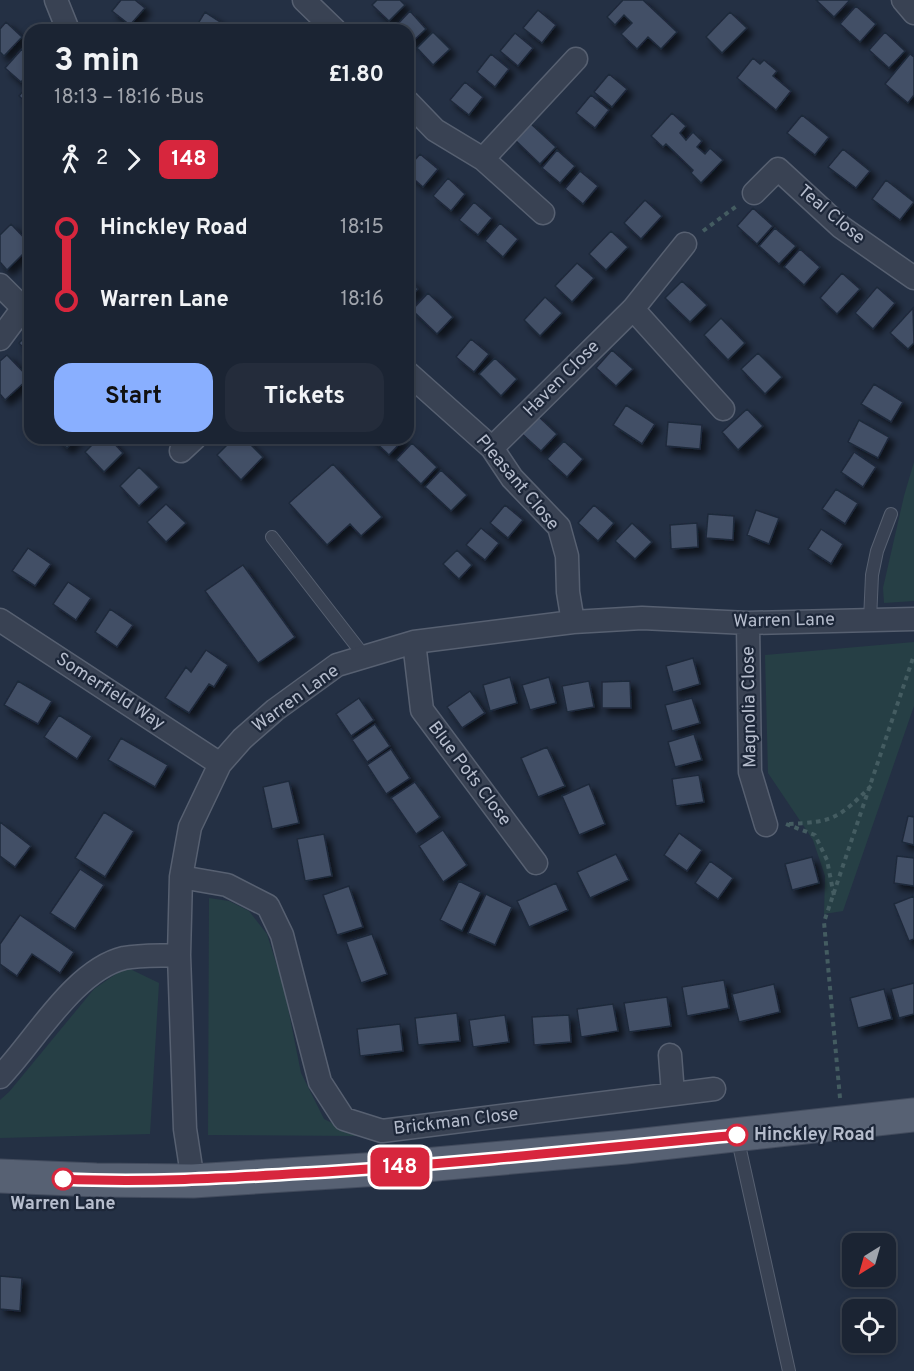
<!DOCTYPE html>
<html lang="en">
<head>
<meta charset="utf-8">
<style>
	body { margin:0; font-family:Overpass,sans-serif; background:#242c3b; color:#f1f3f6; height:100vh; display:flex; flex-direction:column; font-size:22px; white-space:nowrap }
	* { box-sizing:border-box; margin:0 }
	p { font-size:20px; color:#a0a4ac }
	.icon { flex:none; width:33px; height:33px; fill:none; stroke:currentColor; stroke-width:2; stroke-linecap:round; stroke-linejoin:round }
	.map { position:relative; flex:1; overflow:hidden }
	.sheet { position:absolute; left:24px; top:24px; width:390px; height:420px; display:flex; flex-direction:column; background:#1b2433; border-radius:18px; box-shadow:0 3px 9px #0003,0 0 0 2px #39414e }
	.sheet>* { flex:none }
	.badge { padding:0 12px; border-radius:9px; font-size:21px; line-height:39px }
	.needle { width:39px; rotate:217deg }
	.tools { position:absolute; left:842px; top:1233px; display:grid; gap:12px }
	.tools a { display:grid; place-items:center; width:54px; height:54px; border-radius:12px; background:#1b2433; box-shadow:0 3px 9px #0003,0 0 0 2px #39414e; font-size:30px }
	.map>.badge { position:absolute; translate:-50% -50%; box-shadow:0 0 0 3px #fff }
	.legs { display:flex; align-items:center; gap:9px; height:66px; padding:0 30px; font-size:20px }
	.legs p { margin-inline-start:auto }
	.overview { display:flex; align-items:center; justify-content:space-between; height:102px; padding:0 30px }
	h1 { font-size:33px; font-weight:700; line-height:45px }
	.primary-button { display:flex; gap:12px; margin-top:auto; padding:12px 30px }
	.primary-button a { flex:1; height:69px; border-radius:18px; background:#89afff; color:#111; font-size:24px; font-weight:700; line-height:69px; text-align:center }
	.primary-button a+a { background:#242c3b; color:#f1f3f6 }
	ul { padding:0 30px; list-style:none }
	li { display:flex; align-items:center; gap:21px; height:72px; font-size:22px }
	li i { display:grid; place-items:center; width:9px; height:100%; margin:0 8px; background:currentColor }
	li i::after { content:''; width:15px; height:15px; margin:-8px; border:4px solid; border-radius:50%; background:#1b2433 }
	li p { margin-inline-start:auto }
	li:first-child i { background:linear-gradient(#0000 50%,currentColor 0) }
	li:last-child i { background:linear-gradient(currentColor 50%,#0000 0) }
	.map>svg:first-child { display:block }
</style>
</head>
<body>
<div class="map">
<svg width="914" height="1371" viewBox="0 0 914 1371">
	<defs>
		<filter id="shadow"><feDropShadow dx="5.5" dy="5.5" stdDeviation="3" flood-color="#0009"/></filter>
	</defs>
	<rect width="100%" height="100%" fill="#243044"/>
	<path fill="#263f45" d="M914 462V601L884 603 883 588 904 496Z
		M914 642V706L843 911 824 914 825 876 813 840 768 773 765 655Z
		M209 898 229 901 249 911 267 934 284 988 301 1073 324 1119 358 1136 208 1135Z
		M126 967 159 983 150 1134 0 1138V1100L9 1092 94 989Z"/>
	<path fill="#434f66" stroke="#1f293b" stroke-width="1.5" filter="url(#shadow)" d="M121 0H135L145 8 130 25 112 11Z
		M377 0H400L405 5 389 21 372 5Z
		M623 0H643L677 32 661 49 648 37 637 49 621 34 632 23 624 15 615 25 607 17Z
		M816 0H850L834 17Z
		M856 6 876 24 860 42 840 24Z
		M538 10 556 25 542 43 523 28Z
		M410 11 426 29 410 44 408 42V30H396L394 28Z
		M205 12 225 25 222 30H194Z
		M730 12 747 28 722 53 706 37Z
		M6 22 22 37 4 56 0 52V29Z
		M433 32 450 49 433 65 417 48Z
		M885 32 905 51 889 68 869 50Z
		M515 33 533 48 518 66 500 51Z
		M22 49 30 56V72L21 82 5 68Z
		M491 54 509 69 495 87 477 72Z
		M910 54 914 57V95L908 103 885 84Z
		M753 58 760 64 764 60 777 71 773 76 791 91 776 110 737 78Z
		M609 74 627 89 612 107 594 92Z
		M465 82 483 97 469 115 450 100Z
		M30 83V106L19 96Z
		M591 95 609 110 595 128 576 113Z
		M672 113 686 126 680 133 686 140 693 132 702 141 697 147 705 154 710 148 723 160 701 183 691 173 693 170 666 144 663 147 651 136Z
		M802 115 829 137 815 155 787 133Z
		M530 123 556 147 540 164 514 139Z
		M843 149 870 171 856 188 828 167Z
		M557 150 575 166 560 183 542 168Z
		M420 154 438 169 423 187 408 174V168Z
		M580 171 598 186 583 204 565 189Z
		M448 178 465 194 451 211 433 196Z
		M886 180 914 202 900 220 872 199Z
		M645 200 662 216 641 239 624 223Z
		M474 202 492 218 478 235 459 220Z
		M753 208 773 226 757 244 737 226Z
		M500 223 518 239 503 257 485 241Z
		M11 224 30 244V247L7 270 0 262V235Z
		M775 228 796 246 779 264 759 246Z
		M611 231 628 247 606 270 589 254Z
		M800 249 820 267 804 285 784 267Z
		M577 263 594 278 572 302 555 286Z
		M842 273 860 289 837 314 820 298Z
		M408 279 418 289 408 299Z
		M682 281 707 305 690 322 665 298Z
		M877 287 895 303 873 329 855 313Z
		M428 293 453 317 437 334 412 310Z
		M545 297 562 313 540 336 524 320Z
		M913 308 914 343 908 349 890 333Z
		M721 318 745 343 728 360 704 335Z
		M30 332V355L19 343Z
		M471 339 489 354 474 372 456 357Z
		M612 350 633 369 616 386 596 368Z
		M758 353 782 377 765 394 741 369Z
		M7 355 29 378 5 400 0 394V361Z
		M495 358 517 379 501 396 479 374Z
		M874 384 903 402 891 422 861 404Z
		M626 405 655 424 642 444 613 425Z
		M747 409 763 426 738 450 722 432Z
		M537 415 557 434 541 451 521 433Z
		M859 420 889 437 878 458 848 442Z
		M668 422 702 425 700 449 666 446Z
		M57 438H77L67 448Z
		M99 438H109L123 453 104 472 85 452Z
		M234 438H244L263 457 241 480 217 455Z
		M371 438H405L389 455Z
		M564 441 583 459 567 477 547 459Z
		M412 443 437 467 421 484 396 460Z
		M854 452 876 467 863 487 841 472Z
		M333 464 382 517 361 536 350 524 327 545 289 503Z
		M139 467 159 487 139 506 120 486Z
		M441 470 467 495 451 511 425 487Z
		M836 489 858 503 845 524 822 509Z
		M166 504 186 523 166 542 147 522Z
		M505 505 523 520 508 538 490 523Z
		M594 505 614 523 598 541 578 523Z
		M756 510 779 518 769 544 747 535Z
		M708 514 734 516 733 540 706 538Z
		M632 523 652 542 635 559 615 541Z
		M697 523 698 547 671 549 670 525Z
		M481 528 499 543 485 560 466 545Z
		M821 529 843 544 831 564 808 549Z
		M28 548 51 564 35 586 12 571Z
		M457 550 472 565 459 579 443 564Z
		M243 565 295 637 258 663 205 591Z
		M68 582 91 598 76 620 53 604Z
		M110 609 133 625 117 647 95 632Z
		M206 650 228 665 214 687 209 684 189 713 165 698 186 667 191 672Z
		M693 658 700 684 673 692 666 666Z
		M510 677 517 703 490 711 483 685Z
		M549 677 556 703 530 710 522 685Z
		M18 681 52 701 38 724 4 705Z
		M589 681 594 707 567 712 562 686Z
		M630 681 631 708H602V682Z
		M470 691 485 713 462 728 447 707Z
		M359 698 374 720 351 736 336 714Z
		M692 698 700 723 672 731 665 705Z
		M59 715 92 736 77 759 44 737Z
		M375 724 390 746 367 762 352 740Z
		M694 734 702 760 675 767 668 742Z
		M121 738 168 765 155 787 108 760Z
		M547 747 565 786 538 797 521 758Z
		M391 749 410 778 386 794 367 765Z
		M699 775 704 802 676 806 672 779Z
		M289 781 299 823 272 829 263 787Z
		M415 782 440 817 416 834 391 798Z
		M589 784 605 824 579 835 562 796Z
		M104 812 134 831 105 877 75 858Z
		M908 816 914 817V845L902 842Z
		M0 822 31 846 15 867 0 856Z
		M443 830 467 865 443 882 419 846Z
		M679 833 702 850 687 871 664 855Z
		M324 834 332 876 305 881 297 839Z
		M616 854 629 880 590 898 577 872Z
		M897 856 914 858V886L894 883Z
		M812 857 819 883 792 890 785 864Z
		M710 861 733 878 718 899 695 883Z
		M80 869 104 885 75 929 50 913Z
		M459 881 481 892 462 931 440 920Z
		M556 883 568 910 529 927 517 901Z
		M349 886 363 927 337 935 323 895Z
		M486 894 512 907 495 945 468 933Z
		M914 896V939L909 941 894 904Z
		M20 915 74 952 60 973 32 954 17 976 0 964V944Z
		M372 934 387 974 361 983 346 942Z
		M724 980 729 1008 687 1016 682 987Z
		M914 983V1014L899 1018 891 989Z
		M774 984 780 1012 739 1022 732 994Z
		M884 989 892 1019 858 1028 850 998Z
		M667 997 671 1026 629 1032 624 1003Z
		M613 1004 618 1031 581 1037 577 1009Z
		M457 1013 460 1041 418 1045 415 1018Z
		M505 1015 509 1042 473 1047 469 1020Z
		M569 1015 571 1042 534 1045 532 1017Z
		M400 1024 403 1051 360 1056 357 1029Z
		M0 1276 22 1278 20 1311 0 1309Z"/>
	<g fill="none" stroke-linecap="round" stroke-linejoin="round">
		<g stroke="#576071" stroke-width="14">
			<path id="service" d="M272 537 365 657
				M870 620 872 575 877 551 891 514
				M737 1136 789 1371"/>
		</g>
		<g stroke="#576071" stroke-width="25">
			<path id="minor" d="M56 0 68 30
				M304 0 335 30
				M903 0 914 13
				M408 102 435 130 483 159 543 213
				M483 159 576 59
				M754 193 778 169 841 227 914 278
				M0 285 23 308 30 301
				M633 309 723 409
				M0 339 23 308
				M408 373 492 448 512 478 559 527 567 556 568 592 573 622
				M492 448 633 309 685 244
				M181 451 195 438
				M0 620 220 764
				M748 623 750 772 766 825
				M414 642 422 710 536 863
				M181 877 227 885 268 906 282 935 320 1082 344 1119 382 1131 714 1089
				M670 1055 673 1094
				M0 1077C34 1042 74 970 124 958 141 955 162 956 179 955
				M193 1181 185 1129 179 955 181 877 190 827 220 764 242 739 275 710 337 665 414 642 573 622 642 618 748 623 914 619"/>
		</g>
		<g stroke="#424b5d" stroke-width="35">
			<path id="primary" d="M0 1176 96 1180 193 1181 380 1169 626 1147 914 1115"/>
		</g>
		<path stroke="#445c61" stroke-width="4" stroke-dasharray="4.5 4.5" stroke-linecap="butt" d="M703 231 738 205
			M786 824 815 835 827 860 834 896
			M789 824C834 822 839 818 871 786
			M840 1098 824 922 914 655"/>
		<use href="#service" stroke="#394253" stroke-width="12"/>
		<use href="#minor" stroke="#394253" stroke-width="22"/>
		<use href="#primary" stroke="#576173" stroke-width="33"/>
	</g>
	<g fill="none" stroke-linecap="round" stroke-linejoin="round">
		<g stroke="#fff" stroke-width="14">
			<path id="line-1" d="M63 1179C145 1183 226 1178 308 1173 451 1164 594 1149 737 1135"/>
		</g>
		<use href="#line-1" stroke="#d7263d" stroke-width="9"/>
	</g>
	<g fill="#fff" stroke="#d7263d" stroke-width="3">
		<circle cx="737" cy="1135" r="10"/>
		<circle cx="63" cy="1179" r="10"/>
	</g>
	<g text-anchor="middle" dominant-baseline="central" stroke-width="4.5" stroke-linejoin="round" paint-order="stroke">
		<g font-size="18" fill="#b6bdcd" stroke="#1d2739">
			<text transform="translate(831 215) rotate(40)">Teal Close</text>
			<text transform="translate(562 379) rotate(-45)">Haven Close</text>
			<text transform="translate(517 483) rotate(50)">Pleasant Close</text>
			<text transform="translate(784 621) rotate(-1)">Warren Lane</text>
			<text transform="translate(110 692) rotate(33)">Somerfield Way</text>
			<text transform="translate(296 699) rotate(-36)">Warren Lane</text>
			<text transform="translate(750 707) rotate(-91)">Magnolia Close</text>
			<text transform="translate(469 774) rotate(53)">Blue Pots Close</text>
			<text transform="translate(456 1122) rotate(-7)">Brickman Close</text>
		</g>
		<g font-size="18" font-weight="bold" fill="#b6bdcd" stroke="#1d2739" text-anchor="start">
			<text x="754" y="1135">Hinckley Road</text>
			<text x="63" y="1204" text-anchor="middle">Warren Lane</text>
		</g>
	</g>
</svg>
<div class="tools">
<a><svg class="needle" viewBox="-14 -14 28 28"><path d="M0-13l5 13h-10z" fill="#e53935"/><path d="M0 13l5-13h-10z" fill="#a0a4ac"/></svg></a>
<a><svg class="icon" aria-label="locate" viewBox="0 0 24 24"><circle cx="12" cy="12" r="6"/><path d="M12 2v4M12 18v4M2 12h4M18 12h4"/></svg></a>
</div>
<b class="badge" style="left:400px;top:1167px;background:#d7263d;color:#fff">148</b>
<section class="sheet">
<div class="overview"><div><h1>3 min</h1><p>18:13 – 18:16 · Bus</p></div><b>£1.80</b></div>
<div class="legs"><svg class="icon" aria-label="walk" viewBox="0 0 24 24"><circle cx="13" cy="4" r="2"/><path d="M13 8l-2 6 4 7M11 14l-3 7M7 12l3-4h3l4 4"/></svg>2<svg class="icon" aria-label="forward" viewBox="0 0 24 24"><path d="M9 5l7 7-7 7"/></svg><b class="badge" style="background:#d7263d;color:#fff">148</b></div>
<ul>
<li><i style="color:#d7263d"></i><b>Hinckley Road</b><p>18:15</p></li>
<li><i style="color:#d7263d"></i><b>Warren Lane</b><p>18:16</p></li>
</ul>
<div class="primary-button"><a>Start</a><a>Tickets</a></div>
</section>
</div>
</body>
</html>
